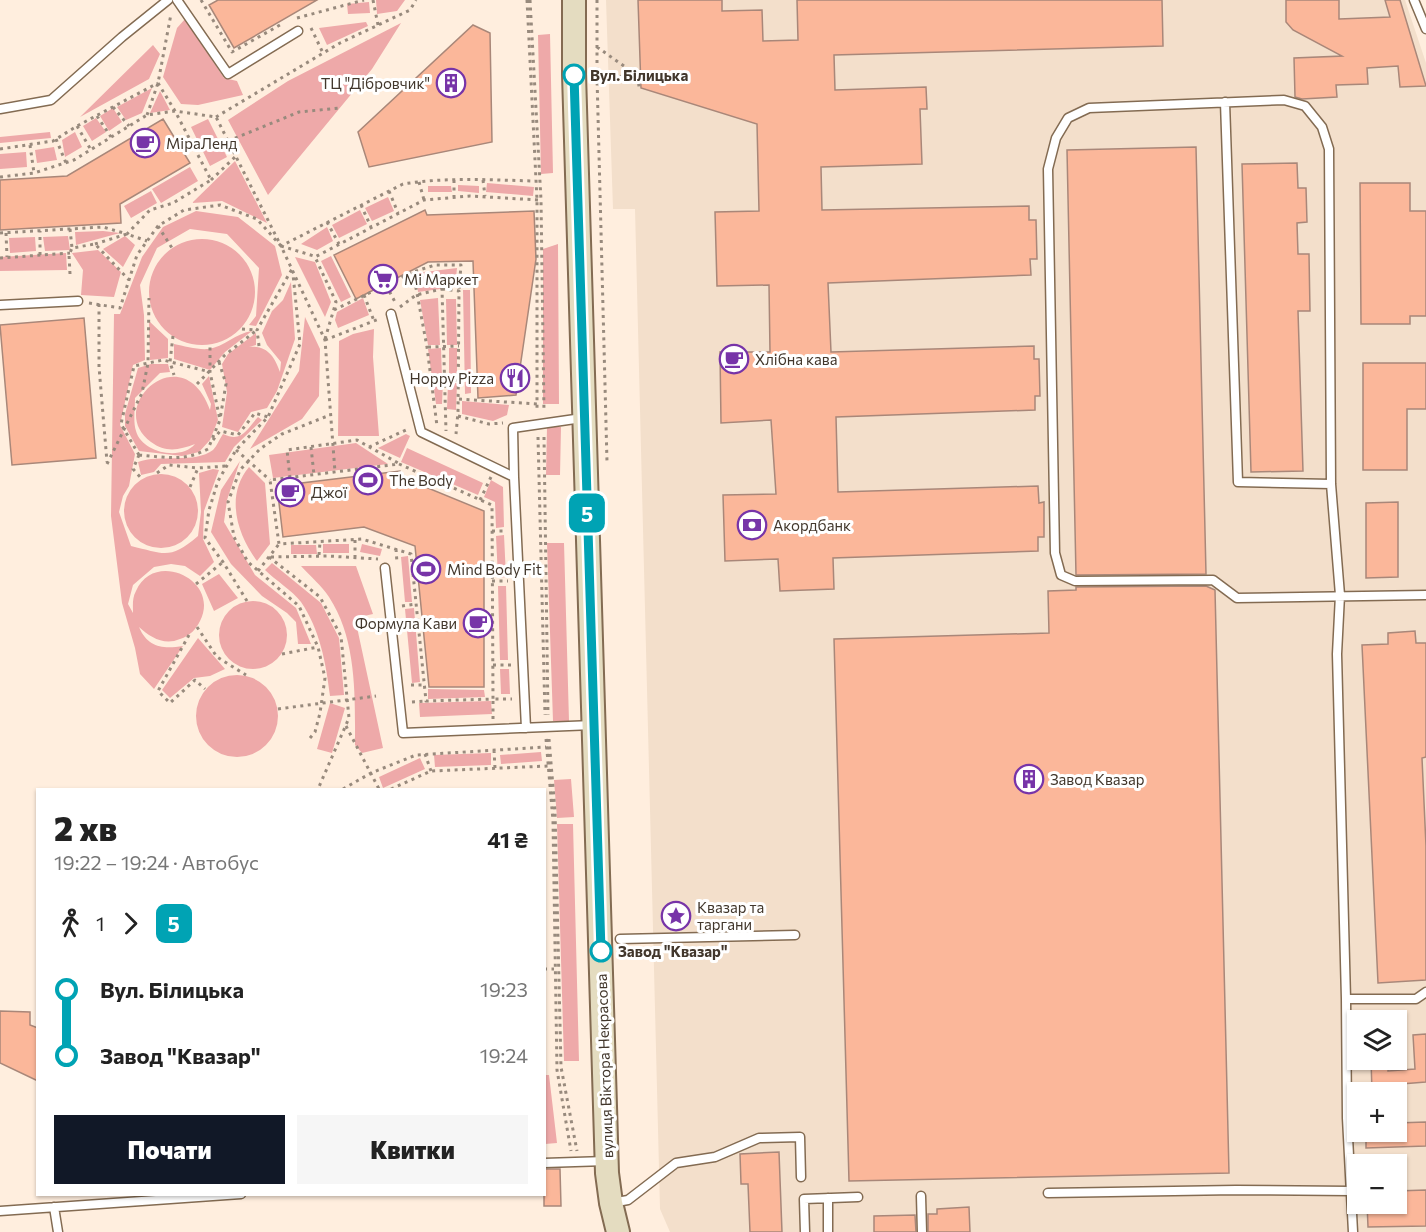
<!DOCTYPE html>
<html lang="uk">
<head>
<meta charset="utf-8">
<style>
	body { margin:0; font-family:Commissioner,sans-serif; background:#f6f6f6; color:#222; height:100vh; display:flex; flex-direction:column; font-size:22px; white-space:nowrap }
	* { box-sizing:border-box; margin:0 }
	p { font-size:20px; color:#767676 }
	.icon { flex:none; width:33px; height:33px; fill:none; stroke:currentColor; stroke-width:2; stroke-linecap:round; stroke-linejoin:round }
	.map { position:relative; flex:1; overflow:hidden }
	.details { position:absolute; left:36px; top:788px; width:510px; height:408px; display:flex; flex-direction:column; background:#fff; border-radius:0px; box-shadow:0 2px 4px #0004 }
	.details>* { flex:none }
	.badge { padding:0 12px; border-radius:9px; font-size:21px; line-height:39px }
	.fabs { position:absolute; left:1347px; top:1010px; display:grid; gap:12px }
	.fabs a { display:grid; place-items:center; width:60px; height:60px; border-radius:0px; background:#fff; box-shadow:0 2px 4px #0004; font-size:30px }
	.map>.badge { position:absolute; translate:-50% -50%; box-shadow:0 0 0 3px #fff }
	.legs { display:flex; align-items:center; gap:9px; height:66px; padding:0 18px; font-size:20px }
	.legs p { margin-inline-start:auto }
	.overview { display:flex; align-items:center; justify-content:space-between; height:102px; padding:0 18px }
	h1 { font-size:33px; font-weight:800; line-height:45px }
	.primary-button { display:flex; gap:12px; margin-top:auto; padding:12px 18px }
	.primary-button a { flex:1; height:69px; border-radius:0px; background:#111827; color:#fff; font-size:24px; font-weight:800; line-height:69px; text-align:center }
	.primary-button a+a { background:#f6f6f6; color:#222 }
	ul { padding:0 18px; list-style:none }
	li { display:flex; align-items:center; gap:21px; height:66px; font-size:22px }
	li i { display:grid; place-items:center; width:9px; height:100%; margin:0 8px; background:currentColor }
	li i::after { content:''; width:15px; height:15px; margin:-8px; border:4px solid; border-radius:50%; background:#fff }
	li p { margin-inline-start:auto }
	li:first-child i { background:linear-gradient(#0000 50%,currentColor 0) }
	li:last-child i { background:linear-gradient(currentColor 50%,#0000 0) }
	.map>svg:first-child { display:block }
</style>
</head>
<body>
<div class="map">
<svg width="1426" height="1232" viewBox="0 0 1426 1232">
	<rect width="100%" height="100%" fill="#ffeede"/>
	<path fill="#f3dfcb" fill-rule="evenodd" d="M606 0H1405L1426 63V1232H670L660 1209 635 209H613ZM1358 1020H1396V1059H1358ZM1358 1092H1396V1131H1358ZM1358 1164H1396V1203H1358Z"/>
	<path fill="#eea9a9" d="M376 0H405L397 11 377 14Z
		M369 2 370 13 348 14 347 4Z
		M185 19 224 78 237 81 243 95 198 105 181 104 163 77 177 28Z
		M366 22 368 26 327 45 319 28Z
		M401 23 372 69 268 195 228 120 288 81Z
		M550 34 553 173 541 174 538 35Z
		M153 45 160 54 149 79 80 117Z
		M152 88 142 113 126 120 117 107Z
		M160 91 170 110 150 113Z
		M113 108 122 122 109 131 100 116Z
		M96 118 106 132 92 141 83 126Z
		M208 119 227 157 210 166 191 127Z
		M50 132 51 138 0 143V137Z
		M75 132 82 147 65 157 62 140Z
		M54 147 57 160 37 163 35 150Z
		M26 152 27 167 0 169V154Z
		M235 161 267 223 222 201 192 203Z
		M190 167 198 181 161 203 152 189Z
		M487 183 534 187 533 196 486 192Z
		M458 185 479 186V193L458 191Z
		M428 186H451L452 192H428Z
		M151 191 157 203 131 218 124 206Z
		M388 197 394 211 372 221 365 208Z
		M360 210 367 224 339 238 332 225Z
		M196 211 238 217 275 246 282 275 256 326 249 325 256 316 259 268 227 234 190 229 157 248 140 285 144 315 145 360 133 365 120 425 135 454 129 486 123 496 119 512 131 546C165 554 170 560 198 536L201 512 199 473 213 469 219 470 204 511 203 539 214 562 200 576 185 566 171 564 154 567 133 585 128 604 133 613C133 606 132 598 136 591 154 549 221 580 200 621 196 629 190 636 180 639 164 646 150 637 139 627 148 648 163 649 183 646L154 689 140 674 135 648 122 603 111 516 114 314H120L142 257 163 227Z
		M327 227 333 241 317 250 301 244Z
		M103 231 120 233 76 245 75 232Z
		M68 236 70 250 45 251 43 237Z
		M125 236 135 245 123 267 103 249Z
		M35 237 36 251 10 253 9 238Z
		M149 292a53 53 0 1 1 106 0a53 53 0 1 1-106 0Z
		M558 244 559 404H543V249Z
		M98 250 121 272 114 297 81 295 83 270 72 253Z
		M66 253 67 270 0 271V257Z
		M331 256 351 297 341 302 321 261Z
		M295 257 315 262 331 302 325 317Z
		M457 268 455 287 418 292 416 273Z
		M291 282 295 339 277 391 267 408 251 412 238 432 222 427 227 392 222 364 228 354 256 333V345L249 347C268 345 275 358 280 372L281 362 267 345 262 333 272 311 283 300Z
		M470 290 471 393 465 394 463 290Z
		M363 298 369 315 338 328 335 320 337 312Z
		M438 298 440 345H428L420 300Z
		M446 299H456L457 345H447Z
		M305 317 320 349 319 396 302 419 250 449 299 371Z
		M149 321 168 339V358L150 360Z
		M374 329 373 357 379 436H338L339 341 353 334Z
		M252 331 225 352 210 370 174 359V344C184 346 198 350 208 349 224 347 236 333 252 331Z
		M441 348 442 378H432L428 349Z
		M449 348H457V378H449Z
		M151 364H168L170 372 160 373 135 398C135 408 133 422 136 431 142 453 181 461 195 444 179 450 166 453 151 442 103 407 183 334 210 410L211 404 202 384 209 376 218 420 210 440 199 452 182 456 139 451 125 426V414L138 368Z
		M433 382H443L442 404H436Z
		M448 383H457L456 410 447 409Z
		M462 401 509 405 507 415 493 421 462 414Z
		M258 417 262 420 234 447 225 462 161 464 154 472 141 475 138 462C159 454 195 464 213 450 217 446 220 438 223 434 242 443 246 430 258 417Z
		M547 427H561L560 475H546Z
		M406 434 410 436 400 458 378 448Z
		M356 443 388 464 273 478 269 455Z
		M407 448 483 483 478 495 401 462Z
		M240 461 227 500 224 522 255 575 296 608 311 644H298L296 622 287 613 262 596 231 564 211 532 221 490Z
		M249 467 265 483 270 544 257 561C237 534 225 496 249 467Z
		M124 511a37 37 0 1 1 74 0a37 37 0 1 1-74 0Z
		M491 480 503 487 504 527 496 528 495 502 484 497Z
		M504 535 506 577 498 578 496 536Z
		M547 543H564L569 721H553Z
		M323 544H349V553H323Z
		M362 544 382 549 380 556 360 552Z
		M291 545H316L317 554H291Z
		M408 556 412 602H405L401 557Z
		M272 563 321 603 339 638 344 695 330 696C326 663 320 630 301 602 293 591 275 580 265 570Z
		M301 566H356L373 614 355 618 383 748 362 753 355 745C355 695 357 640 329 597 322 586 310 576 301 566Z
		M219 574 238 598 214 611 202 584Z
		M498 586H506L508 660H500Z
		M219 635a34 34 0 1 1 68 0a34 34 0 1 1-68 0Z
		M414 608 420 682 412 683 405 609Z
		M198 638 225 669 210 676 194 678 170 698 162 690Z
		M500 669H509L510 694H501Z
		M196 716a41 41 0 1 1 82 0a41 41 0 1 1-82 0Z
		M428 689 484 690 485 697 428 699Z
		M491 701 492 714 420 717 419 703Z
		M330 703 345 708 332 753 317 749Z
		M541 752 542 761 501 764 500 755Z
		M491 753V765L435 767 434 755Z
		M420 758 425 769 383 788 379 777Z
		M571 779 574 817 557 818 554 780Z
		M557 824H573L579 1061H564Z
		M545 1075H549L557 1143 545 1144Z"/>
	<path fill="#fbb79a" stroke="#a98779" stroke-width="1.5" d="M218 0H317L234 48 209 5Z
		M638 0H722V11L762 10 763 41 798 40 797 0H1162L1163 46 834 55 835 90 926 87 927 109H920L922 164 821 167 822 210 1029 206V220H1036L1037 259H1030L1031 275 828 283 831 352 1034 346V359H1039L1040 396H1035V410L836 417 838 492 1038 486 1039 503 1044 502V537H1038V551L833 558 834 589 780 591 778 559 725 561 723 495 776 494 771 420 721 423 720 352H770L769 285 717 286 715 212 759 211 757 124 641 88Z
		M1286 0H1339V19L1390 17 1385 0H1400L1426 86 1400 87 1398 66 1367 68 1368 84 1336 85 1337 97 1302 99 1295 97 1294 58 1342 56 1293 30 1286 22Z
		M473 25 490 33 492 142 369 167 358 132Z
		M163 119 190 163 120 204 121 223 0 230V180L67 176Z
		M1196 147 1206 574 1076 575 1067 150Z
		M1297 163 1298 188H1306L1307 222 1297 223 1298 254H1309L1310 311H1298L1303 471 1251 472 1242 164Z
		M1360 183H1410V211H1426V316H1410V324H1361Z
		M425 210 427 215 534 211 536 259 516 395 478 398 473 261 428 262 356 299 334 255Z
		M84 318 96 458 12 465 0 325Z
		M1363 363H1426V409H1407V470H1363Z
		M400 471 401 477 484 511V687H429L415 546 364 527 283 537 277 486Z
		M1398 502V577L1366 578V503Z
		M1206 586 1215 590 1229 1173 849 1181 834 639 1049 633 1048 591 1076 590V587Z
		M1415 631 1416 643H1426V757L1422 758 1426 846V980L1378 983 1362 645 1388 644V633Z
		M0 1011 30 1012V1025L38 1028V1081L0 1063Z
		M1426 1034V1082L1389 1085V1092H1372L1371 1059H1388V1071L1415 1069 1413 1035Z
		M1426 1122V1146L1366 1148V1131H1396V1123Z
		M779 1152 782 1232H750L748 1184H741L740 1154Z
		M544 1169H560L561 1206H544Z
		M1426 1190V1226L1368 1227 1367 1203H1396V1191Z
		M969 1207 970 1232H928V1214H937V1209Z
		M915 1215 916 1232H874V1216Z"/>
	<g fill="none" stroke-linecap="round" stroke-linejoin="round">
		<g stroke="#836b52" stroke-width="11">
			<path id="service" d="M177 0 228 74 298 31
				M1414 0 1426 29
				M1225 102 1238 482 1331 484
				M0 109 51 100 122 37 168 0
				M0 305 78 301
				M391 314 421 432 514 477 526 728
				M514 477 513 428 582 418
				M385 568 403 733 593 725
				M620 939 795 935
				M1346 999H1416L1426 992
				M544 1163 606 1161
				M1048 1193 1236 1190 1351 1191
				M921 1196 922 1232
				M828 1198V1232
				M611 1203 628 1200 676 1163 715 1157 759 1138 800 1137 801 1177
				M54 1207 58 1232
				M0 1211 241 1194
				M805 1232 804 1199 858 1197
				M1353 1232 1347 1118 1346 999 1337 654 1340 595 1331 484 1329 149 1322 127 1305 106 1284 100 1089 108 1068 118 1056 138 1048 169 1055 553 1061 575 1075 581 1213 580 1237 598 1426 595"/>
		</g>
		<g stroke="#836b52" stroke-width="26">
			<path id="secondary" d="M574 0V74L607 1173 611 1203 618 1232"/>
		</g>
		<path stroke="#988a7d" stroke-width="3" stroke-dasharray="3 4.5" stroke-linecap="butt" d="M201 0 232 52 280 25
			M373 0 378 25
			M527 0 537 200V412
			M530 0 541 200 544 412
			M597 0V77L607 462
			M297 18 364 0
			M311 28 323 53
			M597 47 638 76
			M638 76 639 87
			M597 77 637 76
			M158 83 175 111 216 117 281 246 403 184C446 177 491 180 535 181
			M113 107 129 126
			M147 115 158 83 171 14
			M97 116 111 137
			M216 117 340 43 410 10 416 0
			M77 126 91 150
			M56 139 66 163
			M228 141 299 112 339 108
			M30 145 34 173
			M0 149 53 141 77 126 158 83
			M0 177 34 173 74 160 147 115 175 111 211 180 173 203 150 210 127 234 103 227 0 233
			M211 180 236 156
			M454 180V197
			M483 180 485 196
			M419 182 424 200
			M389 191 398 213
			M361 205 371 227
			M327 222 339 244
			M158 226 172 248
			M70 229 72 248
			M6 233 7 257
			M95 244 127 234 147 241
			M281 246 314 256
			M40 255V231
			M0 258 70 253
			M413 272 427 347 437 426
			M70 274 69 255 72 248 95 244 129 280
			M386 285 395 302
			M442 289 459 291 458 412 456 434
			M364 295 374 321
			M89 303 120 308 137 255 158 226 184 210 220 205 257 219 281 246 325 340 335 472
			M99 304V367L107 462
			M400 307 416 295 442 289 446 431
			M334 310 413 272 435 265H461L459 291
			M242 329 255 330
			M173 336 170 362 174 375
			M325 339 336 302 315 257 424 200 470 196 539 200
			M325 340 379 319
			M259 346 257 330 292 269
			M428 347 459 346
			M219 362 226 384 220 419
			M432 380H459
			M197 384 225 355 257 330
			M459 399 537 404
			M458 416 489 424 503 423
			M538 437 545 715
			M544 437 548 715
			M213 440 220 431 238 435 255 413 268 417
			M311 447 314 475
			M369 447 408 429
			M236 450 270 480
			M139 455C166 457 183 462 208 449L220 420 210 372V345
			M139 455 121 424 134 366 163 360 210 372
			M139 455 133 469 142 479
			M107 464 142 393 148 363 149 298
			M399 464 492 505 493 699 426 701 411 554 362 539 279 544 270 480Z
			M157 473 169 465 198 468
			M290 478 287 450 357 440 398 463
			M190 487 198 468 227 466
			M480 500 491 477
			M492 531H505
			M355 540V557
			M396 549 397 563
			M319 555 320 542
			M269 557 320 597 341 636 349 718 318 789
			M271 557 328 556 378 559
			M258 571 279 544
			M492 581H508
			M196 584 223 562
			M247 601 223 562 205 538 209 510 218 481 236 450 268 417 300 344 293 274
			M402 606 416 604
			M197 627 217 657 246 675
			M189 635 158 691 170 703 195 680 205 689
			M282 654 318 647
			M493 665H512
			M411 685H424
			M412 702 426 701
			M278 709 376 696
			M493 719V699H512
			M346 726 379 789
			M310 738 315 732 320 713 325 678 318 647 299 606 248 562 234 537 228 502 240 470 260 449 282 434 330 415
			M546 739 553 821 557 1070 571 1151
			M549 739 555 811 561 1067 577 1151
			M494 750 495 768
			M425 754 431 771
			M343 789 371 773 416 755 546 747
			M391 789 431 771 548 766
			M544 969H554"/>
		<use href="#service" stroke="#fff" stroke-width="8"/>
		<use href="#secondary" stroke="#e4dcc0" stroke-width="22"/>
	</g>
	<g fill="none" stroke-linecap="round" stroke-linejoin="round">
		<g stroke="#fff" stroke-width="14">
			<path id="line-1" d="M574 75 601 951"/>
		</g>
		<use href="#line-1" stroke="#00a3b4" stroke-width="9"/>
	</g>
	<defs>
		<g id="building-ring" transform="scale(1.5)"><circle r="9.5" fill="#fff" stroke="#7734a8" stroke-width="1.5"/><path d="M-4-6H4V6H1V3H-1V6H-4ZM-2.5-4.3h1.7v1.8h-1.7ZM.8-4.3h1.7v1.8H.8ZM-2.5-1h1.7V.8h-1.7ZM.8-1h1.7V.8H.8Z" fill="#7734a8"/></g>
		<g id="cafe-ring" transform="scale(1.5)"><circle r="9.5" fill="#fff" stroke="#7734a8" stroke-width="1.5"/><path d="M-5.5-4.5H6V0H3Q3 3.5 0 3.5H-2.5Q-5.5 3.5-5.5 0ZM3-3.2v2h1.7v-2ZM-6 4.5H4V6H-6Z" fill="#7734a8"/></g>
		<g id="supermarket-ring" transform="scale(1.5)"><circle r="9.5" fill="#fff" stroke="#7734a8" stroke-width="1.5"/><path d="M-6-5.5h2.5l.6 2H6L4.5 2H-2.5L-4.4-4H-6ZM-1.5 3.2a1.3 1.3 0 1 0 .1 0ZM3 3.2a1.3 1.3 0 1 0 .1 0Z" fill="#7734a8"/></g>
		<g id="restaurant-ring" transform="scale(1.5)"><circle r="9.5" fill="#fff" stroke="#7734a8" stroke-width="1.5"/><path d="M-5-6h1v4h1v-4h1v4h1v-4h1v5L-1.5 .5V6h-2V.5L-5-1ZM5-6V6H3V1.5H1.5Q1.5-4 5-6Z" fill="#7734a8"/></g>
		<g id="stadium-ring" transform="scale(1.5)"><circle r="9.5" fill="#fff" stroke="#7734a8" stroke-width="1.5"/><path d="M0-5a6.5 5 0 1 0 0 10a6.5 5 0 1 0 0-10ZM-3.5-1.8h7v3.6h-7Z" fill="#7734a8"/></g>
		<g id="bank-ring" transform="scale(1.5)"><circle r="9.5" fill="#fff" stroke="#7734a8" stroke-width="1.5"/><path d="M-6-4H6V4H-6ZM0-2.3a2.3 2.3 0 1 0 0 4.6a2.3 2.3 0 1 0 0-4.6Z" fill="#7734a8"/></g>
		<g id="sight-ring" transform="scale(1.5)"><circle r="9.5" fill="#fff" stroke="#7734a8" stroke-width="1.5"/><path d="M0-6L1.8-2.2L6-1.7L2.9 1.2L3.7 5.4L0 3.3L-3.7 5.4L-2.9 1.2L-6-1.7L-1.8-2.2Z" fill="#7734a8"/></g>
	</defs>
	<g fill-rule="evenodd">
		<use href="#building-ring" x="451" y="83"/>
		<use href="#cafe-ring" x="145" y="143"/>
		<use href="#supermarket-ring" x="383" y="279"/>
		<use href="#cafe-ring" x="734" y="359"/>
		<use href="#restaurant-ring" x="515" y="378"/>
		<use href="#stadium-ring" x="368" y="480"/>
		<use href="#cafe-ring" x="290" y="492"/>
		<use href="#bank-ring" x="752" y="525"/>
		<use href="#stadium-ring" x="426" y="569"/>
		<use href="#cafe-ring" x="478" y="623"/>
		<use href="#building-ring" x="1029" y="779"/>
		<use href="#sight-ring" x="676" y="916"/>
	</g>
	<g fill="#fff" stroke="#00a3b4" stroke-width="3">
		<circle cx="574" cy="75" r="10"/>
		<circle cx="601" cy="951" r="10"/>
	</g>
	<g text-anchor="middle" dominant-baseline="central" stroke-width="6" stroke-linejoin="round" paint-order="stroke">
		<g font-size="15" font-weight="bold" fill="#42372c" stroke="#fff" text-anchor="start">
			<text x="590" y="75">Вул. Білицька</text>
			<text x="618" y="951">Завод "Квазар"</text>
		</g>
		<g font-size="15" fill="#42372c" stroke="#fff" text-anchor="start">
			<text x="430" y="83" text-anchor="end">ТЦ "Дібровчик"</text>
			<text x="166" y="143">МіраЛенд</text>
			<text x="404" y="279">Мі Маркет</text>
			<text x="755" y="359">Хлібна кава</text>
			<text x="494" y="378" text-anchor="end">Hoppy Pizza</text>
			<text x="389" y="480">The Body</text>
			<text x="311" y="492">Джої</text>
			<text x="773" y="525">Акордбанк</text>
			<text x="447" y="569">Mind Body Fit</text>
			<text x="457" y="623" text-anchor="end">Формула Кави</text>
			<text x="1050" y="779">Завод Квазар</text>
			<text x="697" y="907">Квазар та<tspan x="697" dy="17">таргани</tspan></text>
		</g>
		<g font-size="15" fill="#42372c" stroke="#fff">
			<text transform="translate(604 1066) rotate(-92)">вулиця Віктора Некрасова</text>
		</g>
	</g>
</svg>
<div class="fabs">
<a><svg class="icon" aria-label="layers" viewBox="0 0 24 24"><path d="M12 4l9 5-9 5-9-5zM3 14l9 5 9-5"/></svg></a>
<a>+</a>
<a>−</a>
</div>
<b class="badge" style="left:587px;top:513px;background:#00a3b4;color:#fff">5</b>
<section class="details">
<div class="overview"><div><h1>2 хв</h1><p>19:22 – 19:24 · Автобус</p></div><b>41 ₴</b></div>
<div class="legs"><svg class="icon" aria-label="walk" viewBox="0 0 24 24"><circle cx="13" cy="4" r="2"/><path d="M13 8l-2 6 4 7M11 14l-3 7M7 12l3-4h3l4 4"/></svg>1<svg class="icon" aria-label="forward" viewBox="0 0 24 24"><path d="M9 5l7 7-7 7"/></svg><b class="badge" style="background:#00a3b4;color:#fff">5</b></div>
<ul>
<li><i style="color:#00a3b4"></i><b>Вул. Білицька</b><p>19:23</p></li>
<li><i style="color:#00a3b4"></i><b>Завод &quot;Квазар&quot;</b><p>19:24</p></li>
</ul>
<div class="primary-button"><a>Почати</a><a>Квитки</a></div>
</section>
</div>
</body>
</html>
